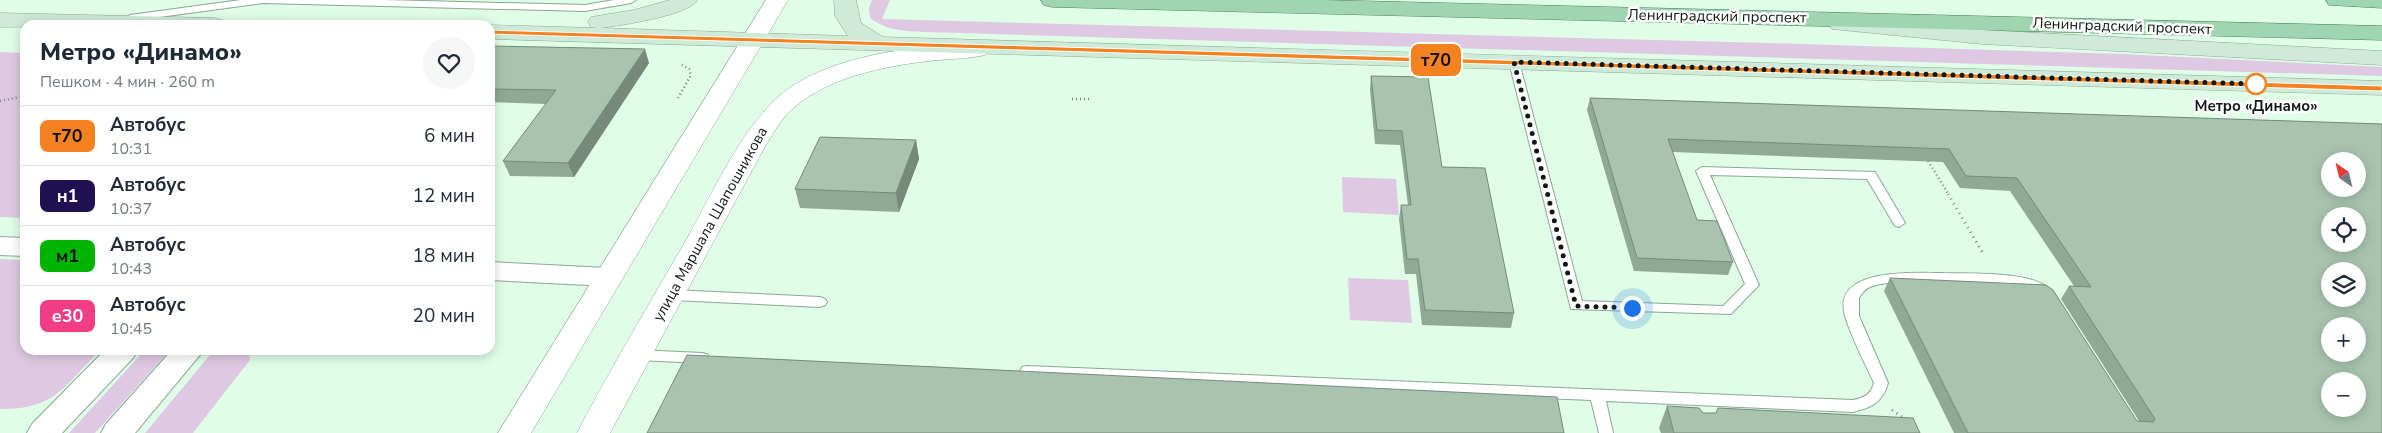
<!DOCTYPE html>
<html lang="ru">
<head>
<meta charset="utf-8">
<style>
	body { margin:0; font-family:"Nunito Sans",sans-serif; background:#f6f6f7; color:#1f2937; height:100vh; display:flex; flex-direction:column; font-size:19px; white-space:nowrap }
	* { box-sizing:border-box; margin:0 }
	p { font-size:16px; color:#747a83 }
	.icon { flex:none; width:28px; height:28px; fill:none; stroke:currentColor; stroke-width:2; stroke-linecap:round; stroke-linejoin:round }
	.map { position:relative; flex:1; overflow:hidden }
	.panel { position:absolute; left:20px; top:20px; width:475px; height:335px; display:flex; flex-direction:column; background:#fff; border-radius:15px; box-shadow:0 2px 12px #0003 }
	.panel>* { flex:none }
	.badge { padding:0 10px; border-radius:8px; font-size:18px; line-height:32px }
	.needle { width:32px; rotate:325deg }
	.fabs { position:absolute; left:2321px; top:152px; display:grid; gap:10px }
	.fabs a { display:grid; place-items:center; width:45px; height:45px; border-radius:50%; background:#fff; box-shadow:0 2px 12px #0003; font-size:25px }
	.you { position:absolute; width:25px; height:25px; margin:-12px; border:4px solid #fff; border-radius:50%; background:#1a73e8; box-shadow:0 0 0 8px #1a73e833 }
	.map>.badge { position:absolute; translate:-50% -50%; box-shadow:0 0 0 2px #fff }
	.round { display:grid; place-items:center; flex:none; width:52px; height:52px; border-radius:26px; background:#f6f6f7 }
	.overview { display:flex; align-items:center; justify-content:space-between; height:85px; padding:0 20px }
	h1 { font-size:24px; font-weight:800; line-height:38px }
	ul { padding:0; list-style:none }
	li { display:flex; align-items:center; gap:15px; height:60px; padding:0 20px; border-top:1px solid #e0e1e3 }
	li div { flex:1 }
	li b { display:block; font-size:19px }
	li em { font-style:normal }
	li .badge { min-width:55px; font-weight:700; text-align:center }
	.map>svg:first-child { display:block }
</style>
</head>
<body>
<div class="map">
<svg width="2382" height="433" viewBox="0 0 2382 433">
	<rect width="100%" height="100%" fill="#e0fde7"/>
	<path fill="#dfc8e3" d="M872 0H890L882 19 1767 43 2123 54 2382 67V76L925 32C905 31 887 31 870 18L869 8Z
		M0 52 25 53V218L0 217Z
		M1342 177 1396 179 1399 215 1343 212Z
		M0 259 25 260V350H100C65 386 54 410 0 409Z
		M1348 278 1408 280 1412 323 1350 320Z
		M145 350H170L95 433H69Z
		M214 350H249L250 360 193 433H145Z"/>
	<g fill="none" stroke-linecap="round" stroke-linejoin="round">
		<g stroke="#8ca793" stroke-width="2">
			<path id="service" d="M241 0H384L585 5 614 0H636L631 3 585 11 263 3 130 21 125 18 130 15Z
				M1514 59 1519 62 1582 301 1723 306 1745 284 1696 171 1702 167 1875 172 1905 223 1899 227 1895 226 1867 179 1710 175 1759 285 1731 314 1571 309 1509 62Z
				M1941 273C1964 274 2037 270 2050 291L2048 294C2038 297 2029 288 2019 286 1992 282 1892 277 1870 287 1865 289 1862 293 1859 298V316L1888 383C1883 402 1871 408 1853 412L1606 401 1613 433H1599L1591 400 1027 376 1022 375 1020 371 1022 367 1027 366 1853 400C1864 398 1871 394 1874 383 1864 361 1852 339 1845 316 1831 267 1914 273 1941 273Z
				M671 290 820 297 825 299 827 302 825 305 820 307 671 300 666 298 664 295 666 292Z
				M637 350 702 353 707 354 709 358 707 362 702 363 637 360 632 359 630 355 632 351Z"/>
		</g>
		<g stroke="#8ca793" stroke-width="2">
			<path id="minor" d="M0 237 25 238V256L0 255Z
				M490 262 608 268 618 270 622 277 618 284 608 286 490 280Z
				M105 350H138L133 358 62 433H27L32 424Z
				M172 350H204L135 433H101L106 424Z"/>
		</g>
		<g stroke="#8ca793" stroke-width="1">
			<path id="tertiary" d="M766 0H788L531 433H498Z
				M977 43 985 45 989 50 985 55C967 59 947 59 928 61 880 67 823 78 787 114 777 125 770 139 762 152L610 433H577C612 366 651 301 689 235 714 190 746 119 788 89 837 54 918 46 977 43Z"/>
		</g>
		<g stroke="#8ca793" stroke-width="1">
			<path id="secondary" d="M670 0H698C687 16 622 25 601 28L848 36 835 16 834 0H856L861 23 883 37 2382 81V95L490 39V25L597 28 591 27 588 22 591 17 634 10Z
				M0 13 214 18 222 20 225 25 0 27Z
				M1840 17 1982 30 2382 51V65L1982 44 1832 29 1829 24 1832 19Z"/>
		</g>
		<g stroke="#448158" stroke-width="1">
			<path id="primary" d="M1041 0H1321L2382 26V40L1052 7 1044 5Z
				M2326 0H2382V8L2329 5Z"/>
		</g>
		<path stroke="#798d7e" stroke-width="2.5" stroke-dasharray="1 3" stroke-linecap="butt" d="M678 98 691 75 689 69 681 64
			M1072 99H1092
			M0 101 25 96
			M1928 161 1949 195"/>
		<path stroke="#798d7e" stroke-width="3" stroke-dasharray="1 4.5" stroke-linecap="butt" d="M1948 194 1984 255
			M1892 410 1905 419"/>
		<use href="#service" fill="#fff" fill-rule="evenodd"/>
		<use href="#minor" fill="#fff" fill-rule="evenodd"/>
		<use href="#tertiary" fill="#fff" fill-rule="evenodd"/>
		<use href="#secondary" fill="#cfead8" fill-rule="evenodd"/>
		<use href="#primary" fill="#a0d5b2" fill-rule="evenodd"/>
	</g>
	<path fill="#90a996" d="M490 46 649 63 574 177 510 176 503 161 546 104 490 102Z
		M1371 76 1442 167 1514 313 1511 328 1422 325 1416 274H1405L1399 219 1401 205H1408L1400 145 1375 144 1370 90Z
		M1590 98 2382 124V433H1954L1884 291 1890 278 2137 421H2139L2061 299 2069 286H2074L2010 191 1960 188 1943 162 1672 152 1697 220 1733 262 1728 275 1634 271 1587 110Z
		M916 140 919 159 899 212 800 208 795 189Z
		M1667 406 1703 413 1920 433H1661L1659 428Z"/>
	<path fill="#76897a" d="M645 49 649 63 574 177 568 163Z
		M916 140 919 159 899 212 896 193Z"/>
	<path fill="#a8c4af" stroke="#76897a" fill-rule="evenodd" d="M490 46 645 49 568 163 503 161 556 90 490 89Z
		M1371 76 1428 77 1442 167 1485 168 1514 313 1425 310 1418 259H1407L1401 205H1411L1402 131 1377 130Z
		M1590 98 2382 124V433H1968L1890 278 2046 285 2053 290 2137 421 2153 422 2155 419 2069 286 2091 287 2017 178 1966 176 1949 149 1668 139 1697 220 1717 221 1733 262 1637 258ZM2330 161H2358V189H2330ZM2330 216H2358V244H2330ZM2330 271H2358V299H2330ZM2330 326H2358V354H2330ZM2330 381H2358V409H2330Z
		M820 137 916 140 896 193 795 189Z
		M687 355 1557 397 1564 433H647Z
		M1667 406 1699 408 1703 413H1716L1718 408 1913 418 1920 433H1674Z"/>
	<path fill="#f58220" stroke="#fff" d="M487 30 2382 86V91L490 34H487Z"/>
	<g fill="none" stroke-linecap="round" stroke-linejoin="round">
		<path stroke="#0f1912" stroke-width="5" stroke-dasharray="0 9" d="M1632 308 1576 306 1514 62 2256 84"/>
	</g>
	<circle fill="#fff" stroke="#f58220" stroke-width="2.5" cx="2256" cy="84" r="10"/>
	<g text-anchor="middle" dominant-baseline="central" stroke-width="5" stroke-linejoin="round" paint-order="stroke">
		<g font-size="15" fill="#0f1912" stroke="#fff">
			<text transform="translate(1717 16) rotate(1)">Ленинградский проспект</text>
			<text transform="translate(2122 26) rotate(2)">Ленинградский проспект</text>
			<text transform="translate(710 224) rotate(-61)">улица Маршала Шапошникова</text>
		</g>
		<g font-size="15" font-weight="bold" fill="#0f1912" stroke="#fff">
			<text x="2256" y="106">Метро «Динамо»</text>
		</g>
	</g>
</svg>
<div class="fabs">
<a><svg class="needle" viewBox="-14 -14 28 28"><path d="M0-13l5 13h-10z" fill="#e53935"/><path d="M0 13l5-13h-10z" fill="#747a83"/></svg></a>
<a><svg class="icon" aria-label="locate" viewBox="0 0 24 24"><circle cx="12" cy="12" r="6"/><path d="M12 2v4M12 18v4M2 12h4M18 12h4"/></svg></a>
<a><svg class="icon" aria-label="layers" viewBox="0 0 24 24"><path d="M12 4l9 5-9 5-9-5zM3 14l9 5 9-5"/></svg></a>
<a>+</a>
<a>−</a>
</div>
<div class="you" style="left:1632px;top:308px"></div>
<b class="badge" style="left:1436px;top:60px;background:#f58220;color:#111">т70</b>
<section class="panel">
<div class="overview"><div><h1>Метро «Динамо»</h1><p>Пешком · 4 мин · 260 m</p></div><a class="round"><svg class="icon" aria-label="heart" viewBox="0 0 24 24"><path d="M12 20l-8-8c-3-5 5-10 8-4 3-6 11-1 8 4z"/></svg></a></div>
<ul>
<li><span class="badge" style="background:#f58220;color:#111">т70</span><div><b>Автобус</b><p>10:31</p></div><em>6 мин</em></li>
<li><span class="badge" style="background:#1f1051;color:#fff">н1</span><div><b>Автобус</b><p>10:37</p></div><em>12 мин</em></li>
<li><span class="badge" style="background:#01b400;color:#111">м1</span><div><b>Автобус</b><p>10:43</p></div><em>18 мин</em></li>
<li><span class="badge" style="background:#f13d84;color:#fff">е30</span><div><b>Автобус</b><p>10:45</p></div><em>20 мин</em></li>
</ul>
</section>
</div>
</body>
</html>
